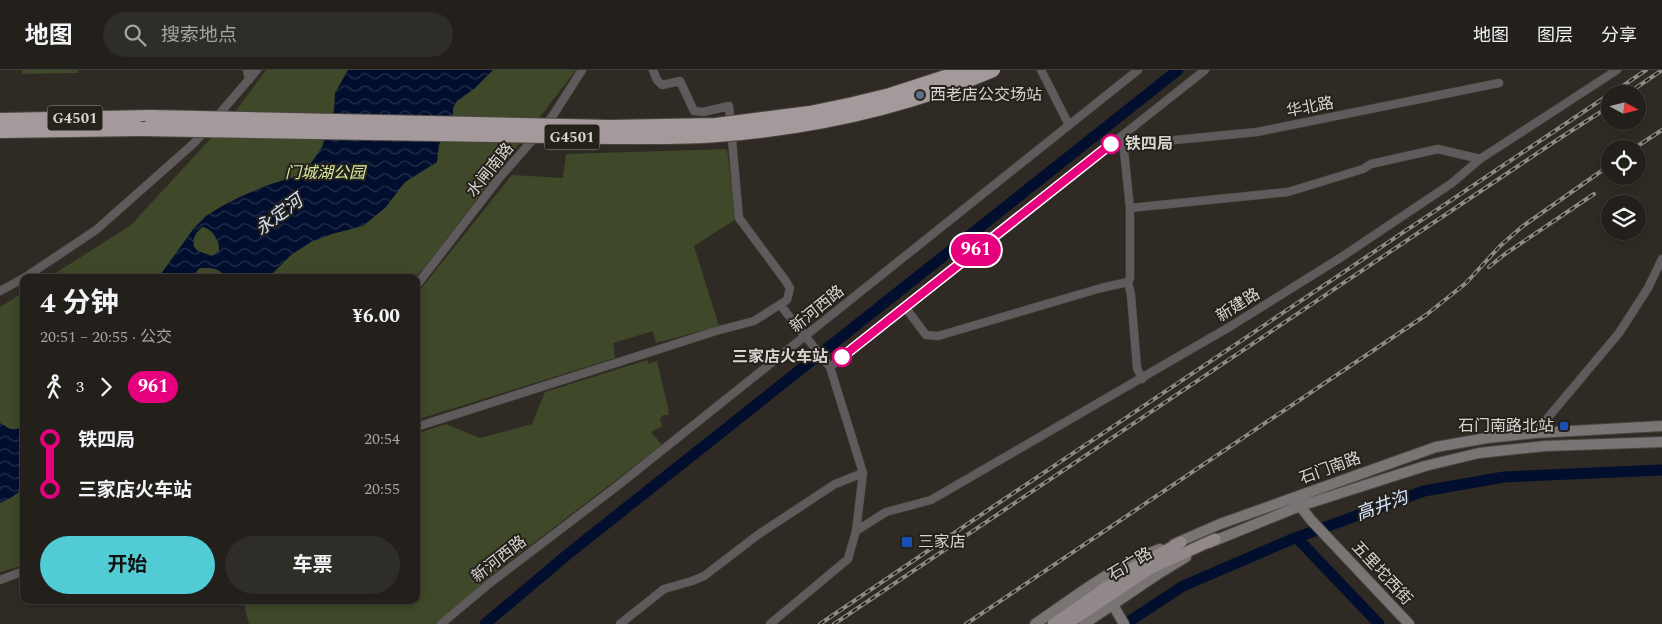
<!DOCTYPE html>
<html lang="zh">
<head>
<meta charset="utf-8">
<style>
	body { margin:0; font-family:Spectral,"Noto Sans SC",serif; background:#2f2d28; color:#f1f3f6; height:100vh; display:flex; flex-direction:column; font-size:19px; white-space:nowrap }
	* { box-sizing:border-box; margin:0 }
	p { font-size:16px; color:#a3a3a3 }
	.icon { flex:none; width:28px; height:28px; fill:none; stroke:currentColor; stroke-width:2; stroke-linecap:round; stroke-linejoin:round }
	.map { position:relative; flex:1; overflow:hidden }
	.drawer { position:absolute; left:20px; top:204px; width:400px; height:330px; display:flex; flex-direction:column; background:#23201b; border-radius:10px; box-shadow:0 2px 8px #0003,0 0 0 1px #403e3a }
	.drawer>* { flex:none }
	.badge { padding:0 10px; border-radius:16px; font-size:18px; line-height:32px }
	.needle { width:32px; rotate:97deg }
	.controls { position:absolute; left:1601px; top:15px; display:grid; gap:10px }
	.controls a { display:grid; place-items:center; width:45px; height:45px; border-radius:50%; background:#23201b; box-shadow:0 2px 8px #0003,0 0 0 1px #403e3a; font-size:25px }
	.map>.badge { position:absolute; translate:-50% -50%; box-shadow:0 0 0 2px #fff }
	.legs { display:flex; align-items:center; gap:8px; height:55px; padding:0 20px; font-size:16px }
	.legs p { margin-inline-start:auto }
	.summary { display:flex; align-items:center; justify-content:space-between; height:85px; padding:0 20px }
	h1 { font-size:28px; font-weight:700; line-height:38px }
	.action { display:flex; gap:10px; margin-top:auto; padding:10px 20px }
	.action a { flex:1; height:58px; border-radius:30px; background:#51ccd4; color:#111; font-size:20px; font-weight:700; line-height:58px; text-align:center }
	.action a+a { background:#2f2d28; color:#f1f3f6 }
	ul { padding:0 20px; list-style:none }
	li { display:flex; align-items:center; gap:18px; height:50px; font-size:19px }
	li i { display:grid; place-items:center; width:8px; height:100%; margin:0 6px; background:currentColor }
	li i::after { content:''; width:12px; height:12px; margin:-6px; border:4px solid; border-radius:50%; background:#23201b }
	li p { margin-inline-start:auto }
	li:first-child i { background:linear-gradient(#0000 50%,currentColor 0) }
	li:last-child i { background:linear-gradient(currentColor 50%,#0000 0) }
	header { display:flex; align-items:center; gap:30px; box-sizing:border-box; height:70px; padding:0 25px; background:#23201b; border-bottom:1px solid #403e3a }
	header strong { font-size:24px }
	nav { display:flex; gap:28px; margin-inline-start:auto; font-size:18px }
	.search { width:350px; height:45px; background:#2f2d28; display:flex; align-items:center; gap:12px; box-sizing:border-box; padding:0 18px; border-radius:28px; color:#a3a3a3; font-size:19px }
	.map>svg:first-child { display:block }
</style>
</head>
<body>
<header>
<strong>地图</strong>
<div class="search"><svg class="icon" aria-label="search" viewBox="0 0 24 24"><circle cx="10" cy="10" r="6"/><path d="M15 15l6 6"/></svg>搜索地点</div>
<nav><a>地图</a><a>图层</a><a>分享</a></nav>
</header>
<div class="map">
<svg width="1662" height="554" viewBox="0 0 1662 554">
	<defs>
		<pattern id="water-waves" width="16" height="10" patternUnits="userSpaceOnUse" patternTransform="scale(1.25)"><rect width="16" height="10" fill="#010e2e"/><path d="M0 5q4-4 8 0t8 0" fill="none" stroke="#25304b"/></pattern>
	</defs>
	<rect width="100%" height="100%" fill="#2f2b24"/>
	<path fill="#3f4828" d="M22 0H78V3L22 4Z
		M266 0H576L424 198 415 207 48 208 131 155 235 42Z
		M727 79 736 149 694 176 719 256 656 273 653 261 613 273 615 288 416 350V225L512 105 563 108 566 84Z
		M24 222V495L0 502V237Z
		M647 290 649 294 657 291 668 338 669 345H663L660 349 662 356 651 362 662 375 497 501 436 554H249L243 530H416V364L446 354 480 368 532 354 545 322Z"/>
	<path fill="url(#water-waves)" fill-rule="evenodd" d="M348 0H493L475 18 457 31 453 38V46L439 75 437 92 405 112 386 137 363 156 332 164 311 172 291 185 269 207H225C218 197 212 198 200 198L191 207 158 208 194 158 206 146 222 136 242 126 265 116 297 106 312 92 322 77 334 40 335 23ZM203 157C213 159 220 172 219 181L212 186 198 181 194 177C192 169 196 161 203 157Z
		M0 353 10 359 24 358V418L12 427 0 433Z"/>
	<g fill="none" stroke-linecap="round" stroke-linejoin="round">
		<path stroke="#010e2e" stroke-width="11" d="M1297 468 1379 554
			M485 554 568 484 1178 0
			M1125 554 1183 516 1290 470 1424 421 1504 407 1662 400"/>
		<g stroke="#4a4640" stroke-width="9">
			<path id="street" d="M247 0 249 10
				M1041 0 1069 55
				M215 49 257 0
				M544 56 552 47 582 0
				M1123 71 1130 138V208L1128 212 1131 225 1137 298 1142 309
				M1124 75 1257 62 1499 13
				M1130 138 1288 122 1363 99 1371 94 1438 79 1480 89
				M24 208 96 160 193 74 206 60
				M416 216 500 107 537 65
				M0 221 24 208
				M781 236 830 297
				M905 237 926 265 938 266 1101 218 1128 212
				M830 297 1205 0
				M416 357 716 261 754 251 787 230 790 218 785 210 739 148 729 36 703 42 694 41 680 11 662 15 657 10 653 0
				M1535 363 1619 263 1648 218 1662 189
				M856 461 886 442 931 430 1231 256 1340 188 1452 113 1480 89 1617 0
				M0 510 24 501
				M441 554 490 513 616 417 1138 0
				M620 554 664 519 692 511 704 506 759 464 835 414 863 403
				M770 554 848 489 856 461 863 403 830 297"/>
		</g>
		<g stroke="#4a4640" stroke-width="12">
			<path id="secondary" d="M1298 431 1300 436 1311 450 1409 554
				M1209 473 1300 436 1425 396 1479 383 1545 376 1662 372
				M1174 474 1220 454 1436 377 1487 368 1535 363 1662 356
				M1113 535 1124 554
				M1035 554C1075 527 1113 496 1160 479
				M1084 554 1158 504 1186 487"/>
		</g>
		<g stroke="#4a4640" stroke-width="13">
			<path id="primary" d="M1053 554 1137 496 1181 472
				M1067 554 1151 498 1215 469"/>
		</g>
		<g stroke="#4a4640" stroke-width="16">
			<path id="highway" d="M0 50 151 47
				M0 61 141 59"/>
		</g>
		<use href="#street" stroke="#5f5a5b" stroke-width="8"/>
		<use href="#secondary" stroke="#7b7475" stroke-width="10"/>
		<use href="#primary" stroke="#918889" stroke-width="11"/>
		<use href="#highway" stroke="#a49a9b" stroke-width="14"/>
		<g stroke="#8e8a85" stroke-width="4">
			<path id="rail" d="M1611 24 1646 0
				M1627 24 1662 0
				M1633 79 1662 60
				M1489 197 1505 184 1594 124
				M820 554 997 434 1610 24
				M834 554 1560 68 1610 36
				M966 554 1426 245 1466 213 1500 176 1523 156 1610 95"/>
		</g>
		<use href="#rail" stroke="#25211b" stroke-width="2" stroke-dasharray="5.5" stroke-linecap="butt"/>
		<g stroke="#4a4640" stroke-width="16" stroke-linecap="butt">
			<path id="highway-bridge" d="M151 47 610 57 716 55 810 43 853 34 890 25 967 0
				M141 59 610 67C646 67 681 68 717 65 811 58 906 37 993 0"/>
		</g>
		<use href="#highway-bridge" stroke="#a49a9b" stroke-width="14"/>
	</g>
	<g fill="none" stroke-linecap="round" stroke-linejoin="round">
		<g stroke="#fff" stroke-width="11">
			<path id="line-1" d="M842 287 1111 74"/>
		</g>
		<use href="#line-1" stroke="#e6007e" stroke-width="8"/>
	</g>
	<circle fill="#5c6f8a" stroke="#25211b" stroke-width="2" cx="920" cy="25" r="5"/>
	<g fill="#fff" stroke="#e6007e" stroke-width="2.5">
		<circle cx="1111" cy="74" r="9"/>
		<circle cx="842" cy="287" r="9"/>
	</g>
	<g fill="#1a4fb4" stroke="#25211b" stroke-width="2">
		<rect x="1559" y="351" width="10" height="10" rx="2.5"/>
		<rect x="901" y="466" width="12" height="12" rx="2.5"/>
	</g>
	<g text-anchor="middle" dominant-baseline="central" stroke-width="4" stroke-linejoin="round" paint-order="stroke">
		<g fill="#25211b" stroke="#a29e9a" stroke-width="1">
			<rect x="47.5" y="35.5" width="55" height="25" rx="4"/>
			<rect x="544.5" y="54.5" width="55" height="25" rx="4"/>
		</g>
		<g font-size="15" font-weight="bold" fill="#d7d4d0">
			<text x="75" y="48">G4501</text>
			<text x="572" y="67">G4501</text>
		</g>
		<g font-size="16" fill="#d7d4d0" stroke="#25211b" text-anchor="start">
			<text x="930" y="25">西老店公交场站</text>
			<text x="1554" y="356" text-anchor="end">石门南路北站</text>
			<text x="918" y="472">三家店</text>
		</g>
		<g font-size="16" fill="#d7d4d0" stroke="#25211b">
			<text transform="translate(1310 37) rotate(-11)">华北路</text>
			<text transform="translate(490 100) rotate(-51)">水闸南路</text>
			<text transform="translate(1238 235) rotate(-32)">新建路</text>
			<text transform="translate(817 239) rotate(-39)">新河西路</text>
			<text transform="translate(1330 398) rotate(-20)">石门南路</text>
			<text transform="translate(499 489) rotate(-38)">新河西路</text>
			<text transform="translate(1130 494) rotate(-31)">石广路</text>
			<text transform="translate(1382 503) rotate(47)">五里坨西街</text>
		</g>
		<g font-size="16" font-weight="bold" fill="#d7d4d0" stroke="#25211b" text-anchor="start">
			<text x="1125" y="74">铁四局</text>
			<text x="828" y="287" text-anchor="end">三家店火车站</text>
		</g>
		<g font-size="16" font-style="italic" fill="#d5eaa0" stroke="#25211b">
			<text x="325" y="103">门城湖公园</text>
		</g>
		<g font-size="18" font-style="italic" fill="#d3e2fc" stroke="#25211b">
			<text transform="translate(279 145) rotate(-37)">永定河</text>
			<text transform="translate(1382 436) rotate(-20)">高井沟</text>
		</g>
	</g>
</svg>
<div class="controls">
<a><svg class="needle" viewBox="-14 -14 28 28"><path d="M0-13l5 13h-10z" fill="#e53935"/><path d="M0 13l5-13h-10z" fill="#a3a3a3"/></svg></a>
<a><svg class="icon" aria-label="locate" viewBox="0 0 24 24"><circle cx="12" cy="12" r="6"/><path d="M12 2v4M12 18v4M2 12h4M18 12h4"/></svg></a>
<a><svg class="icon" aria-label="layers" viewBox="0 0 24 24"><path d="M12 4l9 5-9 5-9-5zM3 14l9 5 9-5"/></svg></a>
</div>
<b class="badge" style="left:976px;top:180px;background:#e6007e;color:#fff">961</b>
<section class="drawer">
<div class="summary"><div><h1>4 分钟</h1><p>20:51 – 20:55 · 公交</p></div><b>¥6.00</b></div>
<div class="legs"><svg class="icon" aria-label="walk" viewBox="0 0 24 24"><circle cx="13" cy="4" r="2"/><path d="M13 8l-2 6 4 7M11 14l-3 7M7 12l3-4h3l4 4"/></svg>3<svg class="icon" aria-label="forward" viewBox="0 0 24 24"><path d="M9 5l7 7-7 7"/></svg><b class="badge" style="background:#e6007e;color:#fff">961</b></div>
<ul>
<li><i style="color:#e6007e"></i><b>铁四局</b><p>20:54</p></li>
<li><i style="color:#e6007e"></i><b>三家店火车站</b><p>20:55</p></li>
</ul>
<div class="action"><a>开始</a><a>车票</a></div>
</section>
</div>
</body>
</html>
